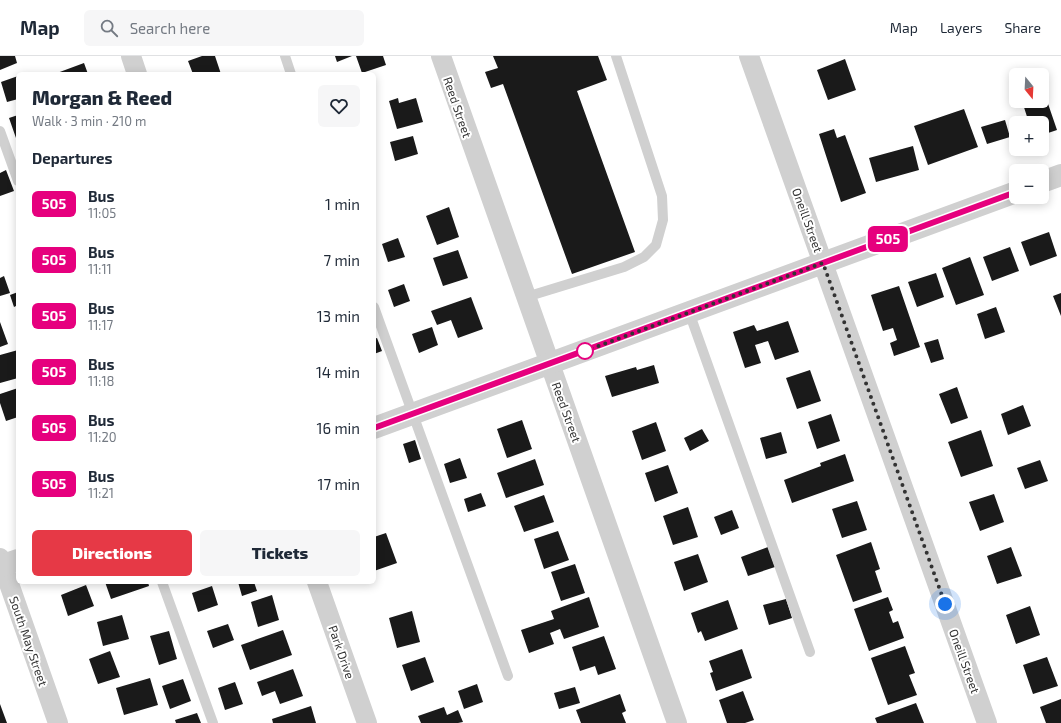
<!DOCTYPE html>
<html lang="en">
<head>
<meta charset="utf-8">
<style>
	body { margin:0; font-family:"Exo 2",sans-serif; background:#f6f6f7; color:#1f2937; height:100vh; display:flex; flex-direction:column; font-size:15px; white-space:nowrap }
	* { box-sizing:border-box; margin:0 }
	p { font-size:13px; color:#747a83 }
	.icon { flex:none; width:22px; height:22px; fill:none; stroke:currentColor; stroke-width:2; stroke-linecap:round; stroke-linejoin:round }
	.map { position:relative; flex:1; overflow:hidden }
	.sheet { position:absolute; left:16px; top:16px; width:360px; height:512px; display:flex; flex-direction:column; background:#fff; border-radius:6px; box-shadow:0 2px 10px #0003 }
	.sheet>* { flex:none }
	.badge { padding:0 8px; border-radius:6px; font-size:14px; line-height:26px }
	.needle { width:26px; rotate:162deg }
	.fabs { position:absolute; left:1009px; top:12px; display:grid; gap:8px }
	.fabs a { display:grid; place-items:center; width:40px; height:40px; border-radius:6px; background:#fff; box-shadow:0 2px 10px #0003; font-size:20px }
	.you { position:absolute; width:20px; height:20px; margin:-10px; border:3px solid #fff; border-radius:50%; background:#1a73e8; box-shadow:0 0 0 6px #1a73e833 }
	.map>.badge { position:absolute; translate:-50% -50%; box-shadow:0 0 0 2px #fff }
	h2 { padding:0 16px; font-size:15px; line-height:36px }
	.round { display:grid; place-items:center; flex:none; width:42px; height:42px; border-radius:6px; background:#f6f6f7 }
	.summary { display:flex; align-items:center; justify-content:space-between; height:68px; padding:0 16px }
	h1 { font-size:19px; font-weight:800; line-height:30px }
	.cta { display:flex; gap:8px; margin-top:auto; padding:8px 16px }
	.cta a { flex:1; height:46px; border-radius:6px; background:#e63946; color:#fff; font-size:16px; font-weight:800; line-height:46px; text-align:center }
	.cta a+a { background:#f6f6f7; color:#1f2937 }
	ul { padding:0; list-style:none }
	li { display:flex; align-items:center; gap:12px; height:56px; padding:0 16px }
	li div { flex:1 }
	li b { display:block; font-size:15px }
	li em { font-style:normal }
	li .badge { min-width:44px; font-weight:700; text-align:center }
	header { display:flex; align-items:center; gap:24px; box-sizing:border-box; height:56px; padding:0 20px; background:#fff; border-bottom:1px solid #e0e1e3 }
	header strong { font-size:19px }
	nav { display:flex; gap:22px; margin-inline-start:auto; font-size:14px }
	.search { width:280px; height:36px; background:#f6f6f7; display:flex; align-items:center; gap:10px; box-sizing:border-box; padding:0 14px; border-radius:6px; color:#747a83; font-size:15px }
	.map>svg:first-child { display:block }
</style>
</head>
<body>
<header>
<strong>Map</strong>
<div class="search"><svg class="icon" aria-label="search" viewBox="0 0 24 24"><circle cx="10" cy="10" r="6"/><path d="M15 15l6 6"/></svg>Search here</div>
<nav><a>Map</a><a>Layers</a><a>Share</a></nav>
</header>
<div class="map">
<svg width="1061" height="667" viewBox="0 0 1061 667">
	<rect width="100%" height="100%" fill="#fff"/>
	<path fill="#1a1a1a" d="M0 0H15L17 7 0 14Z
		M202 0H215L221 18H193L188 5Z
		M335 0H352L337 6Z
		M356 0H383L386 9 362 17Z
		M493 0H598L607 24 577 35 635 196 572 218 503 28 491 32 485 16 498 12Z
		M845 3 856 34 828 44 817 14Z
		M84 7 88 18H57V17Z
		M18 20V43L7 46 1 26Z
		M1044 36 1057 74 1042 79V67H1029L1022 45H1042V37Z
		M398 42 399 47 416 42 423 66 397 73 389 45Z
		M964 53 978 91 928 109 914 70Z
		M18 59V81L16 82 9 62Z
		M1005 64 1010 81 987 88 981 71Z
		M834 73 837 82 845 79 866 137 841 146 819 78Z
		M413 80 418 98 395 105 390 86Z
		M913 90 919 114 876 126 869 102Z
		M6 114 14 135 0 140V117Z
		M449 151 459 181 437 189 426 160Z
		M1049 176 1057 200 1030 210 1021 186Z
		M398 182 405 201 388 206 382 188Z
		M1010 191 1019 215 992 225 983 201Z
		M458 194 468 222 443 230 433 202Z
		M970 201 984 239 956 249 942 212Z
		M936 217 944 241 917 251 908 226Z
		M4 220 10 237 0 240V222Z
		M404 228 410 245 394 251 388 234Z
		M899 230 920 291 894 300 890 287 897 284 893 272 883 275 871 239Z
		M18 236V249L14 251 10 239Z
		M1061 237V260L1053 240Z
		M471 241 483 273 458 282 451 264 437 269 431 255Z
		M996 251 1005 276 985 283 977 258Z
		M788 265 799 296 775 304 768 285 755 289 761 307 745 312 733 276 754 269 757 275Z
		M0 266 8 288 0 291Z
		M432 271 438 289 419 297 412 278Z
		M377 282 382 295 374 298V283Z
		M938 283 944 303 931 307 924 287Z
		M18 294V322L0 327V299Z
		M654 309 659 327 612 341 605 320 636 311 637 314Z
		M810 314 821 345 797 353 786 322Z
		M957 331 968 362 951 368 939 338Z
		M18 332V361L6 365 0 347V338Z
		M1023 349 1031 370 1008 379 1001 358Z
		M831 358 840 385 817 393 808 366Z
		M522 364 532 393 507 402 497 373Z
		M656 366 666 395 642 404 632 375Z
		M702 373 709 385 690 395 684 382Z
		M981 374 993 410 961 421 948 386Z
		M781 376 787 397 766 403 760 382Z
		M415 384 421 403 409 407 403 388Z
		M845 398 854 425 792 447 784 424 821 410 820 407Z
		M460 402 467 422 450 427 444 408Z
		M535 403 544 429 506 442 497 417Z
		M1040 404 1048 425 1025 433 1017 412Z
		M668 409 678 437 655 446 645 417Z
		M481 437 486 450 468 456 464 443Z
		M994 438 1004 466 980 475 969 446Z
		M544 439 554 466 524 476 514 450Z
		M857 445 867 474 842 482 832 453Z
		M688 451 698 481 673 489 663 460Z
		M732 454 739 472 721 479 714 461Z
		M558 475 569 504 544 513 534 483Z
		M386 477 397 507 374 515V481Z
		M871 486 880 513 875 515 882 536 853 546 836 499Z
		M768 491 775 511 748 520 741 501Z
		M1011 491 1022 520 997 528 987 500Z
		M698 498 708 526 684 535 674 506Z
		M575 508 585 537 561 545 551 516Z
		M105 526H148L149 530 111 543Z
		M238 526H254L257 535 242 540Z
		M86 529 94 550 68 560 61 539Z
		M212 530 218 549 198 556 192 537Z
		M272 539 279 564 258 571 251 546Z
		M589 541 599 571 564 583 560 573 550 577 554 588 529 597 521 574 554 563 551 555Z
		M888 541 893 554 889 556 893 567 898 565 904 582 869 595 854 553Z
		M786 543 792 562 769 569 763 549Z
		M728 544 738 573 705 585 701 575 698 577 691 557Z
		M1030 550 1040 579 1016 588 1006 559Z
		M412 555 420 586 397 592 389 562Z
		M122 559 129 583 103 590 97 566Z
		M228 568 234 584 213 592 207 575Z
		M283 574 292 599 250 614 241 589Z
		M169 575 177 603 159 609 150 580Z
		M604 580 616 613 598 619 595 610 580 615 572 591Z
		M905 590 915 617 909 619 917 639 888 649 871 602Z
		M742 593 752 622 716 635 710 617 713 616 709 605Z
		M110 595 120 621 98 628 89 603Z
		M425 601 434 626 411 635 402 609Z
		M1047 601 1058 630 1033 638 1023 609Z
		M293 613 303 640 280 648 275 635 262 640 257 626Z
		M150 622 158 649 124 659 116 632Z
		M183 623 191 645 170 653 162 630Z
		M235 626 243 648 225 654 218 632Z
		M477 628 483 646 464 653 458 635Z
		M575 631 580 647 559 653 554 637Z
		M743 635 754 664 745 667H727L719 644Z
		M620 638 626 655 622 657 626 667H581L576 654Z
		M1061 643V667H1046L1040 651Z
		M916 647 924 667H877L875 662Z
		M0 648 7 667H0Z
		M311 650 316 667H273L272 663Z
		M444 651 447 659 458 654 463 666 458 667H421L418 660Z
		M197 657 201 667H176L175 664Z"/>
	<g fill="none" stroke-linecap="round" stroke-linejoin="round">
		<path stroke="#d0d0d0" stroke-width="10" d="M285 0 291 18
			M0 75 18 125
			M526 241 624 211 644 201 656 189 663 164 662 140 616 0
			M374 251 508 620
			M689 256 810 596
			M162 526 213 667"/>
		<path stroke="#d0d0d0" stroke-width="20" d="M131 0 137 18
			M441 0 677 667
			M749 0 987 667
			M0 502 58 667
			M317 526 367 667"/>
		<path stroke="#d0d0d0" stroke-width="22" d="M1042 126 1061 119
			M374 372 1016 136
			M0 510 18 504"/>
	</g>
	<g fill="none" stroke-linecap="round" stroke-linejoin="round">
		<g stroke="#fff" stroke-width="9">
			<path id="line" d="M374 372 1016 136"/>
		</g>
		<use href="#line" stroke="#e6007e" stroke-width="6"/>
		<path stroke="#333" stroke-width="4" stroke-dasharray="0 7.2" d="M585 295 823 207 945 548"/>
	</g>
	<circle fill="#fff" stroke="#e6007e" stroke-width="2" cx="585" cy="295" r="8"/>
	<g text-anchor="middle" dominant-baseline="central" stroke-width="4" stroke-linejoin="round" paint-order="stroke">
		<g font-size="12" fill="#333" stroke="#fff">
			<text transform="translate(458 51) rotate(71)">Reed Street</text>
			<text transform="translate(808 164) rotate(70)">Oneill Street</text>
			<text transform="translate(567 356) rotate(70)">Reed Street</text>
			<text transform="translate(29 585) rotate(71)">South May Street</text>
			<text transform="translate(342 596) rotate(71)">Park Drive</text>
			<text transform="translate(965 605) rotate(70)">Oneill Street</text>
		</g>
	</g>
</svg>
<div class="fabs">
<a><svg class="needle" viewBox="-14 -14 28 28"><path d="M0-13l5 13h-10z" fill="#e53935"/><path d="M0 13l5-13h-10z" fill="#747a83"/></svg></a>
<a>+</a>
<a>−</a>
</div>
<div class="you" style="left:945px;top:548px"></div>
<b class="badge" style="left:888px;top:183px;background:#e6007e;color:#fff">505</b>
<section class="sheet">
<div class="summary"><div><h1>Morgan &amp; Reed</h1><p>Walk · 3 min · 210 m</p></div><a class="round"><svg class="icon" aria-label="heart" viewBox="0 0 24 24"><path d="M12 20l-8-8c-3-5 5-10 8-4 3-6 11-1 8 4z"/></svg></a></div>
<h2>Departures</h2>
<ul>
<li><span class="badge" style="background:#e6007e;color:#fff">505</span><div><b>Bus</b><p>11:05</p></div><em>1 min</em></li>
<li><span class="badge" style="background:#e6007e;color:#fff">505</span><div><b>Bus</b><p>11:11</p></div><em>7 min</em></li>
<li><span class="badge" style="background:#e6007e;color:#fff">505</span><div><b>Bus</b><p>11:17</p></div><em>13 min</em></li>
<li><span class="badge" style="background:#e6007e;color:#fff">505</span><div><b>Bus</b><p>11:18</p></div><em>14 min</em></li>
<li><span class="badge" style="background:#e6007e;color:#fff">505</span><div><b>Bus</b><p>11:20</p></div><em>16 min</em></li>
<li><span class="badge" style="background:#e6007e;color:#fff">505</span><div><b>Bus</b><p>11:21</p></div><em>17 min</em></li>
</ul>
<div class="cta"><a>Directions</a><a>Tickets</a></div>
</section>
</div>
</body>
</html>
